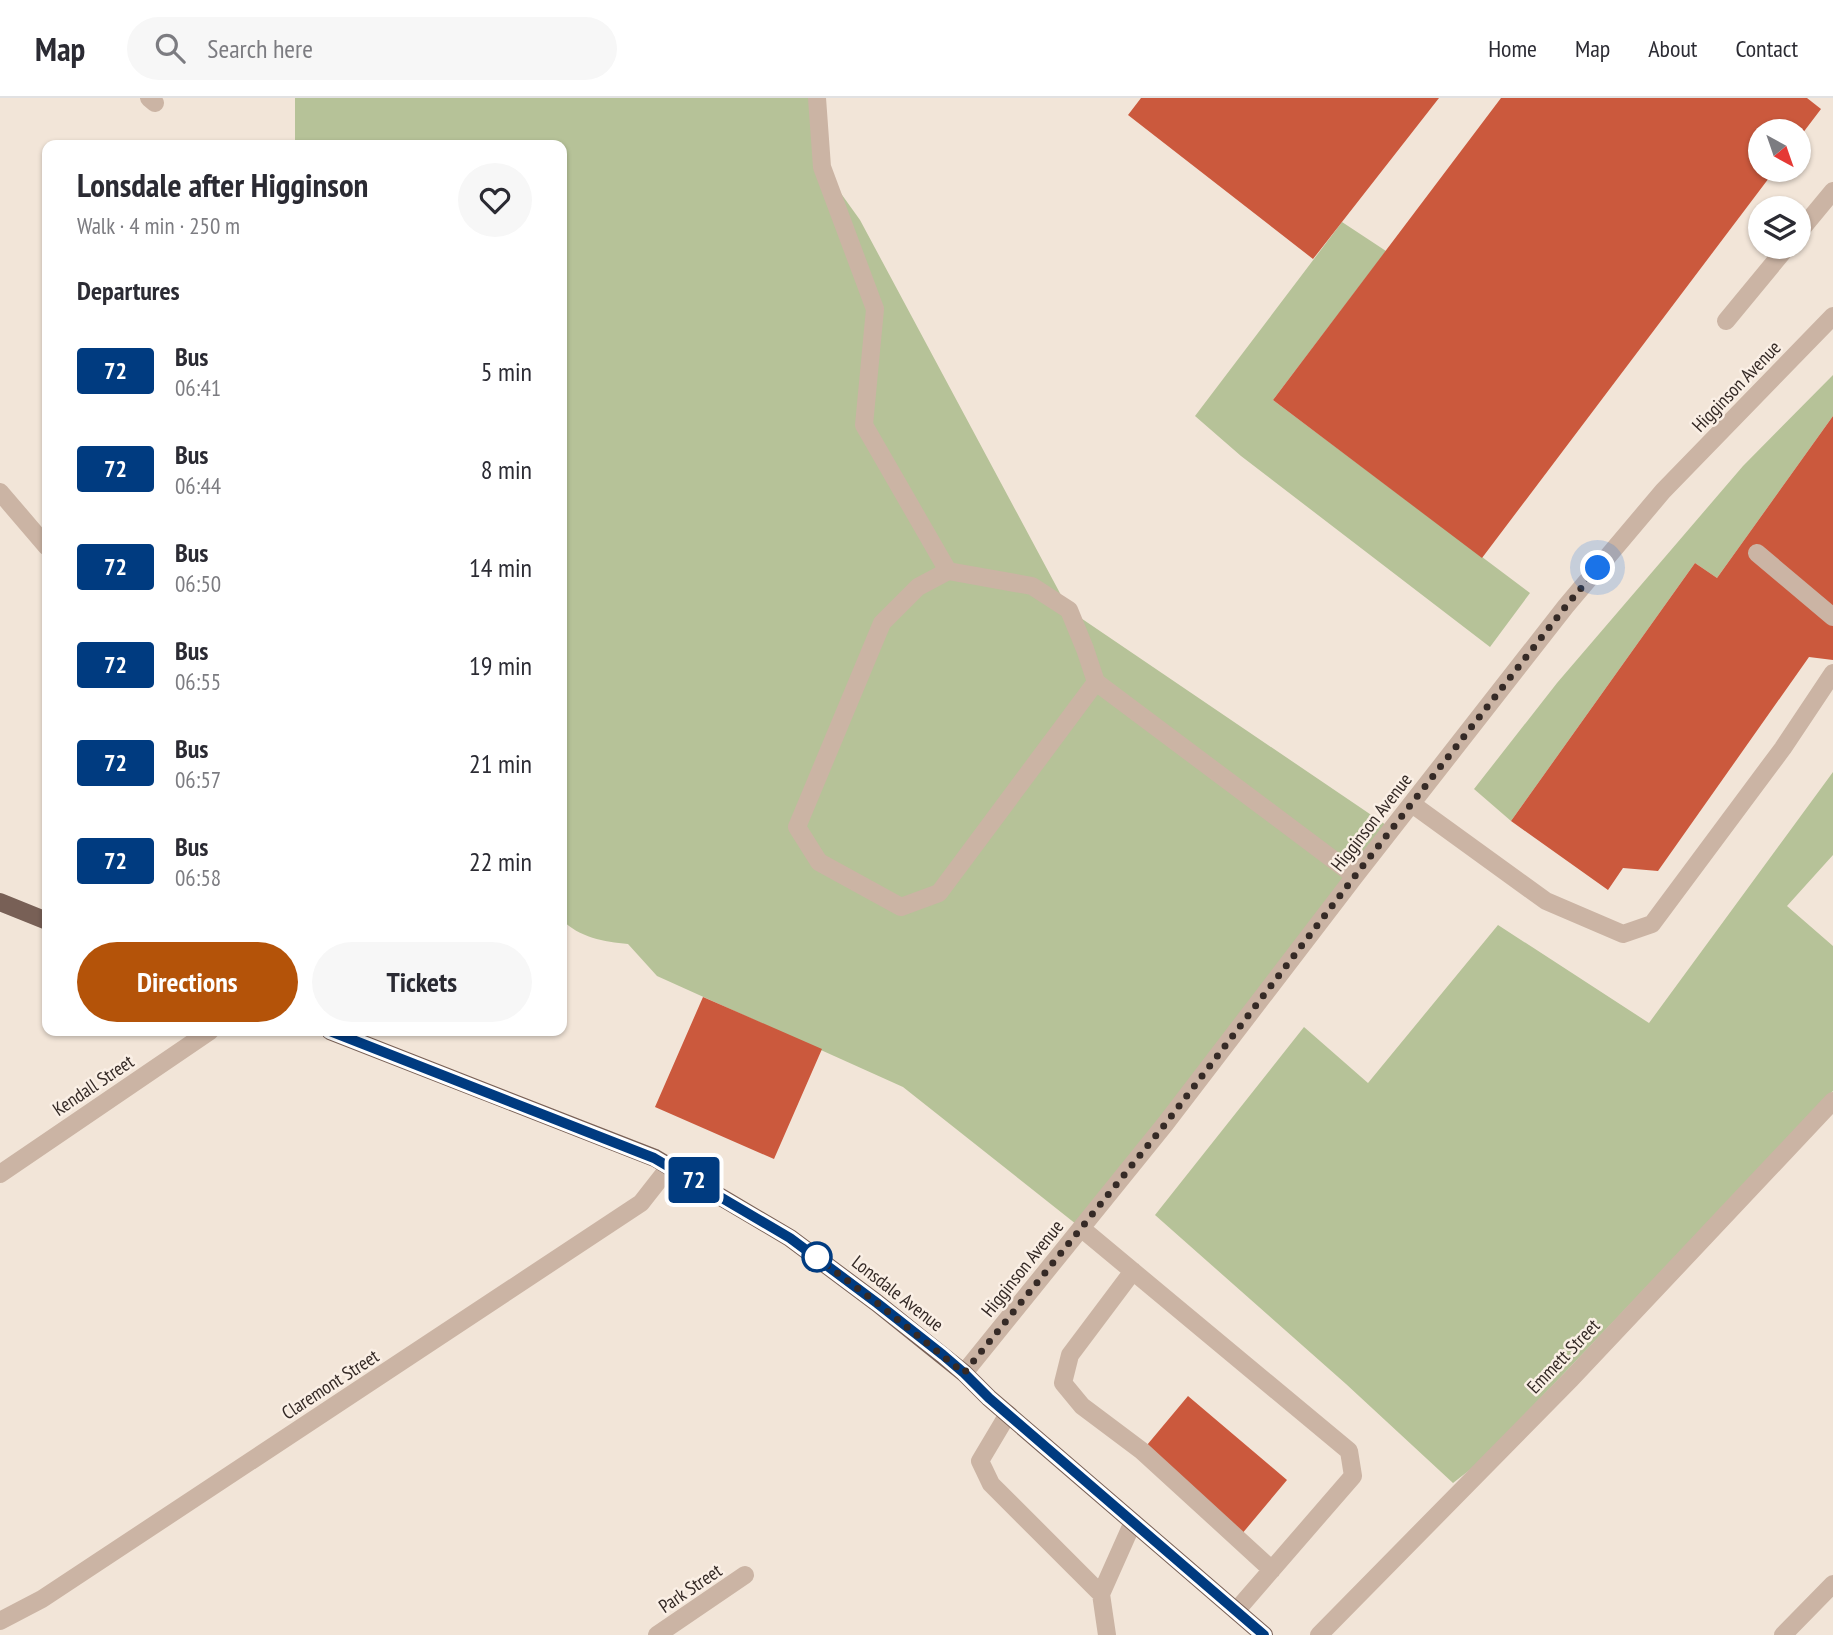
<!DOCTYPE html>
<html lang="en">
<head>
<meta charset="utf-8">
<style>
	body { margin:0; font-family:"PT Sans Narrow",sans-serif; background:#f7f7f7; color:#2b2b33; height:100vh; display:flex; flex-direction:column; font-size:26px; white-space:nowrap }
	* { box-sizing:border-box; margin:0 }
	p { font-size:23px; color:#7c7c81 }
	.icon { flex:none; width:38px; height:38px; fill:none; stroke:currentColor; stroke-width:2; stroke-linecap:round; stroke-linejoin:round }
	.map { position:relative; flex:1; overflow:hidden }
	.sheet { position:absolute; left:42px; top:42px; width:525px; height:896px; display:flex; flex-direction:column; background:#fff; border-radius:14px; box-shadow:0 2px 5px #0004 }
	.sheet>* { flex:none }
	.badge { padding:0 14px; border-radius:5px; font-size:24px; line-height:46px }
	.needle { width:46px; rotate:140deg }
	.tools { position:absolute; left:1748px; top:21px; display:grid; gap:14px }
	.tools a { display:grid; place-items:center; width:63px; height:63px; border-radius:50%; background:#fff; box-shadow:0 2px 5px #0004; font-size:35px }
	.you { position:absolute; width:35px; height:35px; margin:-18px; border:5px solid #fff; border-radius:50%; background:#1a73e8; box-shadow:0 0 0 10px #1a73e833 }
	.map>.badge { position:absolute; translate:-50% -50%; box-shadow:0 0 0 4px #fff }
	h2 { padding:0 35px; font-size:26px; line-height:63px }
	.round { display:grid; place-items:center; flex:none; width:74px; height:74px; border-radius:37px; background:#f7f7f7 }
	.overview { display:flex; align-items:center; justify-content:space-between; height:119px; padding:0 35px }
	h1 { font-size:33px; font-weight:700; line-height:52px }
	.action { display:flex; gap:14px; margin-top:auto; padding:14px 35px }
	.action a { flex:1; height:80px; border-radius:42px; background:#b45309; color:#fff; font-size:28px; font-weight:700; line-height:80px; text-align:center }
	.action a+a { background:#f7f7f7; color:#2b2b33 }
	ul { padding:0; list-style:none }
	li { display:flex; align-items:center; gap:21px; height:98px; padding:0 35px }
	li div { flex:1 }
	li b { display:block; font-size:26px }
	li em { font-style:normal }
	li .badge { min-width:77px; font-weight:700; text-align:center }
	header { display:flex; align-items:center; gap:42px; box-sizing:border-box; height:98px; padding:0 35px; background:#fff; border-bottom:2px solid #e1e1e2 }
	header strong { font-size:33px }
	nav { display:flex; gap:38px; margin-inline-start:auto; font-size:24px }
	.search { width:490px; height:63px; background:#f7f7f7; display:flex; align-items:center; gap:18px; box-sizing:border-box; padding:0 24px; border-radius:38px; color:#7c7c81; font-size:26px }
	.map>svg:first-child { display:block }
</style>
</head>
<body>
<header>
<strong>Map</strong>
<div class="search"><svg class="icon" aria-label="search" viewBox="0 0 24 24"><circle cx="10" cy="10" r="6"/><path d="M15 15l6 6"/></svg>Search here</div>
<nav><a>Home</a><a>Map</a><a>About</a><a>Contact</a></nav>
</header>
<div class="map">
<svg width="1833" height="1537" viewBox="0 0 1833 1537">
	<rect width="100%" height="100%" fill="#f2e5d8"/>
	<path fill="#b6c298" d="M295 0H822V69L860 122 1069 512 1392 731 1081 1130 903 989 657 878 628 846C604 844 579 839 562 822V47H295Z
		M1342 124 1386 153 1273 302 1530 495 1490 549 1241 358 1195 318Z
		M1833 277V318L1717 480 1695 465 1511 723 1474 691 1557 585 1743 368Z
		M1833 674V757L1787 808 1833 848V993L1554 1286 1476 1367 1453 1385 1346 1286 1155 1117 1304 929 1368 985 1498 827 1649 925Z"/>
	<path fill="#cb593d" d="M1141 0H1439L1313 161 1128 17Z
		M1501 0H1807L1821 11 1799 40V33H1760V72H1775L1482 460 1273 302Z
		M1833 318V562L1809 559 1658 773 1623 770 1608 792 1511 723 1695 465 1717 480Z
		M703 899 822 951 774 1061 655 1009Z
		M1188 1298 1287 1382 1241 1437 1142 1353Z"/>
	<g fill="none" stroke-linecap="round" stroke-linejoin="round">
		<path stroke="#cbb4a4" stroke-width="18" d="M149 0 155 5
			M817 0 822 69 875 211 864 327 948 473
			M1799 134 1833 93
			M1726 223 1787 149
			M0 394 47 449
			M1757 455 1833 519
			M1096 584 939 795 901 809 819 764 797 729 882 525 918 489 948 473 1032 488 1069 512 1085 551 1096 584 1355 778
			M1412 706 1546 803 1623 836 1652 826 1783 650 1833 575
			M0 1076 210 933
			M1081 1130 1349 1353 1353 1378 1236 1513
			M1133 1173 1070 1257 1063 1285 1082 1308 1142 1353 1272 1472
			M964 1275 1166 1025 1355 778 1566 508 1663 393 1833 218
			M1008 1316 980 1363 991 1386 1101 1496
			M0 1523 42 1501 641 1105 670 1068
			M657 1537 745 1477
			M1107 1537 1101 1496 1133 1424
			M1319 1537 1571 1281 1833 1003
			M1783 1537 1833 1486"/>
		<path stroke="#786056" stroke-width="18" d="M0 804 47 823
			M330 933 655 1060 790 1140 877 1205 964 1275 989 1300 1264 1537"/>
	</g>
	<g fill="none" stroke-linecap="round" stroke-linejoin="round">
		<g stroke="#fff" stroke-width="16">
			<path id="line" d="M330 933 654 1060 790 1140 877 1205 943 1257 964 1275 989 1300 1264 1537"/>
		</g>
		<use href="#line" stroke="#003b80" stroke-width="10"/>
		<path stroke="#352a26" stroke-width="7" stroke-dasharray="0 12.6" d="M817 1159 812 1156 877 1205 964 1275 1166 1025 1355 778 1566 508 1598 470"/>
	</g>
	<circle fill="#fff" stroke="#003b80" stroke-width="3.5" cx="817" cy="1159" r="14"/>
	<g text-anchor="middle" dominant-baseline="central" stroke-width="5" stroke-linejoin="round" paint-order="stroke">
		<g font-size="19" fill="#352a26" stroke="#faefe5">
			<text transform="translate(1736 288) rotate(-46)">Higginson Avenue</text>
			<text transform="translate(1371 724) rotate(-52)">Higginson Avenue</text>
			<text transform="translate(93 987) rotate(-34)">Kendall Street</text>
			<text transform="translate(1022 1170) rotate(-51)">Higginson Avenue</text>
			<text transform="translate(898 1195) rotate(38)">Lonsdale Avenue</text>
			<text transform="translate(1563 1258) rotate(-46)">Emmett Street</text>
			<text transform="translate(330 1286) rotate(-33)">Claremont Street</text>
			<text transform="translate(690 1490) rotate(-34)">Park Street</text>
		</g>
	</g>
</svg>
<div class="tools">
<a><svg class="needle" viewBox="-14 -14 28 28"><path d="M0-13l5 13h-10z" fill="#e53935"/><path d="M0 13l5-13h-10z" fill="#7c7c81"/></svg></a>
<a><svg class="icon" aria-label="layers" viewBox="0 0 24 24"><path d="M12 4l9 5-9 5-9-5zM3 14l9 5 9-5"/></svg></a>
</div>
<div class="you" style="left:1598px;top:470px"></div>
<b class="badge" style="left:694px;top:1082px;background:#003b80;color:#fff">72</b>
<section class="sheet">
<div class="overview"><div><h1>Lonsdale after Higginson</h1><p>Walk · 4 min · 250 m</p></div><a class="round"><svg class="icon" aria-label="heart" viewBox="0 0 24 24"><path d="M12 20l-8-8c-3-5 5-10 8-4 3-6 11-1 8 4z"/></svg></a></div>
<h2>Departures</h2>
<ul>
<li><span class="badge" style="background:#003b80;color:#fff">72</span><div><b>Bus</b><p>06:41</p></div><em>5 min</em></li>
<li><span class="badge" style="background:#003b80;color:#fff">72</span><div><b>Bus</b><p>06:44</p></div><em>8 min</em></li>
<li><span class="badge" style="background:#003b80;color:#fff">72</span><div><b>Bus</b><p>06:50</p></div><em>14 min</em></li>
<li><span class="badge" style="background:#003b80;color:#fff">72</span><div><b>Bus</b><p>06:55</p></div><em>19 min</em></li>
<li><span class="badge" style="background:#003b80;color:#fff">72</span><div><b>Bus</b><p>06:57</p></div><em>21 min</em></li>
<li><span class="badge" style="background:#003b80;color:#fff">72</span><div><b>Bus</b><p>06:58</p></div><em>22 min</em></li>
</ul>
<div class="action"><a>Directions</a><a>Tickets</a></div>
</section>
</div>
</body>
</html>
